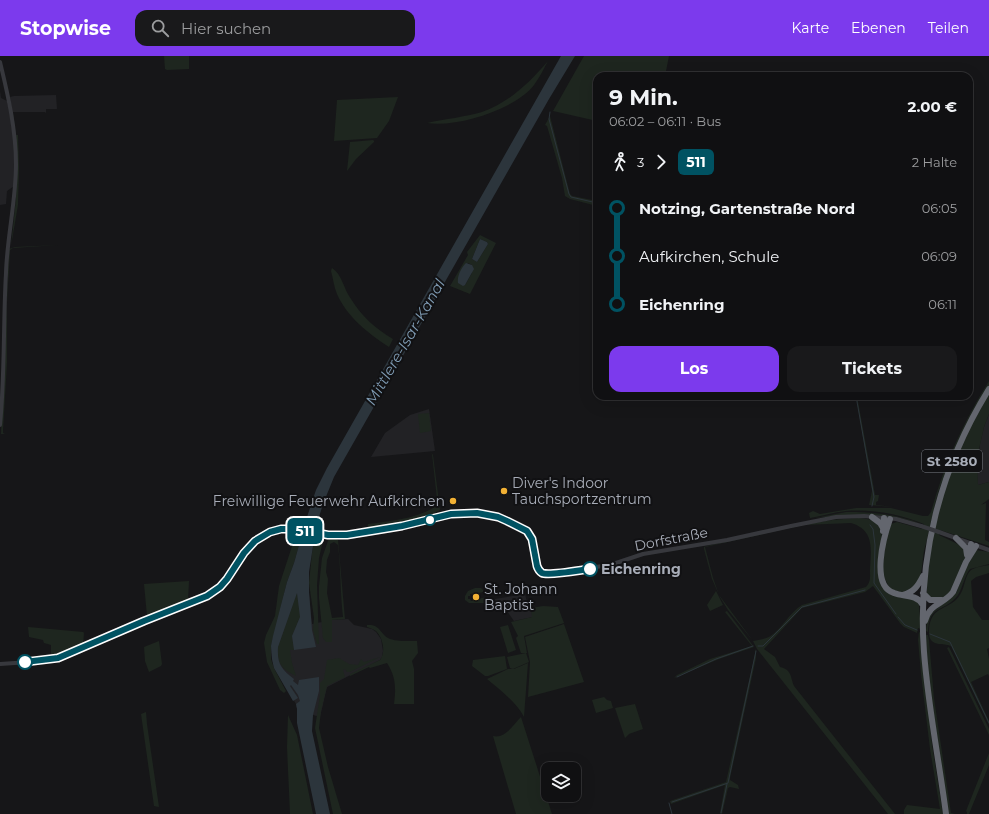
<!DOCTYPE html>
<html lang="de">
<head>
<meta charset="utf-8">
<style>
	body { margin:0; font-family:Montserrat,sans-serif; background:#19191b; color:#f1f3f6; height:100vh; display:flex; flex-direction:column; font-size:15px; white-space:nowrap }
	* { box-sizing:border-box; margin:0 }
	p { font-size:13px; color:#9c9d9f }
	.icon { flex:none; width:22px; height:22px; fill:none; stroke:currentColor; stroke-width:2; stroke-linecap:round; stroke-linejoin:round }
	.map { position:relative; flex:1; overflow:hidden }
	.panel { position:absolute; left:593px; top:16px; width:380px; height:328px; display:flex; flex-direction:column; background:#101012; border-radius:12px; box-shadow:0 4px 16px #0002,0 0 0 1px #303032 }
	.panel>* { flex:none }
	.badge { padding:0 8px; border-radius:6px; font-size:14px; line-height:26px }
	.controls { position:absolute; left:541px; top:706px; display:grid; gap:8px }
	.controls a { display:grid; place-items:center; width:40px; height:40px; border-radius:8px; background:#101012; box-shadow:0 4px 16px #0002,0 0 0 1px #303032; font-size:20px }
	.map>.badge { position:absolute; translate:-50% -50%; box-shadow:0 0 0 2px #fff }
	.legs { display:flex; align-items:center; gap:6px; height:44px; padding:0 16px; font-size:13px }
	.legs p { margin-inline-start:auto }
	.headline { display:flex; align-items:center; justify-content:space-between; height:68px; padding:0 16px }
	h1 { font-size:22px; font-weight:700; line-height:30px }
	.button { display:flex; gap:8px; margin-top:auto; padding:8px 16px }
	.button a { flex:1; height:46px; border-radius:12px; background:#7c3aed; color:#fff; font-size:16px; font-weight:700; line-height:46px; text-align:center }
	.button a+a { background:#19191b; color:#f1f3f6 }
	ul { padding:0 16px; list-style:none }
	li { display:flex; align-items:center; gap:14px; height:48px; font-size:15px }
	li i { display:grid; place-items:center; width:6px; height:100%; margin:0 5px; background:currentColor }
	li i::after { content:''; width:10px; height:10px; margin:-5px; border:3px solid; border-radius:50%; background:#101012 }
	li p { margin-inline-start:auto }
	li:first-child i { background:linear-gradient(#0000 50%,currentColor 0) }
	li:last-child i { background:linear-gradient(currentColor 50%,#0000 0) }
	header { display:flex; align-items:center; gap:24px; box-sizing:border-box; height:56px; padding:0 20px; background:#7c3aed; color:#fff }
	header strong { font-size:19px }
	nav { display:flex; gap:22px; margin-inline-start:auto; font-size:14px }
	.search { width:280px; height:36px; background:#19191b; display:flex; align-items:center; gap:10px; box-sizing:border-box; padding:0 14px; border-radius:12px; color:#9c9d9f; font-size:15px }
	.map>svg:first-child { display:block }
</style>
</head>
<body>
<header>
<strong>Stopwise</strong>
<div class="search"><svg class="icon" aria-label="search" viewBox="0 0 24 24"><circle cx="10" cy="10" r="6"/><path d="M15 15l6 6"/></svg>Hier suchen</div>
<nav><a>Karte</a><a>Ebenen</a><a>Teilen</a></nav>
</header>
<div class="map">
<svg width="989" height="758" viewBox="0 0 989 758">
	<rect width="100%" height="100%" fill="#161618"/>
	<path fill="#222225" d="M0 35 1 42 7 45 13 76 15 105 14 130 7 135 6 148 0 149Z
		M56 39 57 53H46V57L45 56H12L10 41 14 40Z
		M429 353 435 395 371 401 385 377 410 359Z
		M989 358V426L978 429 977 416 980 388 984 371Z
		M308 526 312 568 332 564 348 563 354 569 372 573 376 576 381 583 383 595 382 601 380 604 327 631 320 661 313 659 297 653 296 648 274 612 272 603 271 590 273 580 283 540Z
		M525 538 528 550H530L533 561 514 565 507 555 497 548 495 543Z"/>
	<path fill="#1e261f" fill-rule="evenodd" d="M164 0H189V13L167 14 165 13Z
		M584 0H669L665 20H597V65L553 55Z
		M548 5C544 12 540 21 534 29 516 53 457 72 427 67 445 63 465 61 482 56 510 46 530 26 548 5Z
		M398 41 389 65 377 82 334 85 337 44Z
		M12 56 13 57 16 79H18L19 112 18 149 11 190 16 142Z
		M550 60 570 138 572 140 597 145V150L570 143 565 140 562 122 547 70 545 69Z
		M373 84 374 85V86L356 103 347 115 350 86Z
		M480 179 496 187 470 238 450 230 468 199 467 196ZM480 183 487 186 488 188 477 206 472 203ZM468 207 472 209V217L465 229 459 227V219Z
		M58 189 13 192 10 194 7 247V307L3 374V377L5 378H1L9 193 15 191Z
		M332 212C342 218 344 234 351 243 363 262 375 272 393 283L389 291C369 278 347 261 337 238 334 231 333 222 331 215Z
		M989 325V329C968 364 951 399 938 437 933 455 930 473 925 491 922 500 923 523 916 529 912 533 907 535 903 537L890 533 882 517 886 481 891 468 897 466 922 473 924 468C899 458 873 453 846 455 834 456 822 460 810 462L809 457 813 455 820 458 856 452H891L923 460H928L931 456C944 409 963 366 989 325Z
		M989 336V358L984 371 977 402 978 429 989 426V443L981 449 986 447 985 484 989 486V490L940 474 939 479 964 491 966 500 953 533 944 542 934 543 927 539V512L937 457 960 391Z
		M856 340H857L875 439H879L878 445 876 446V449L894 451 869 449 872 435Z
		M429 357 431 375 420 377 418 358Z
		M430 395 433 399 440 454 424 463 367 472 368 468C391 465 415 463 435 451L438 452 432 398Z
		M846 456C874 456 896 458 922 468L900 462 874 459 836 460 815 462Z
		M859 462 874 464 882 474 881 527 886 535 891 539 916 544 919 549 921 573 918 572 917 577 904 571 900 567 873 530 865 536 802 552 764 593 775 601 780 611C792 614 790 620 794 630L895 758H888L757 593 753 585 728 554 720 541 712 523 704 493V491L707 490C757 479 807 464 859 462ZM851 467C875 474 871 494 870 514 870 521 871 525 866 531L802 549C789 557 782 573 769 581 764 583 758 584 753 585L719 539 713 522 705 491 804 469Z
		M299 475 303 476 294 507 287 526 271 590V603L274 612 286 635 284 637 280 634 267 606 264 587 266 579 275 560 279 530 296 478Z
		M315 480 325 482 322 483 323 485 319 502 317 529 319 588H317L313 574 314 562 309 527 312 497Z
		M329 482H335L338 484 345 563 332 564V586H326L323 582 319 542V530L322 502ZM334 486 338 489C341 513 340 537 343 561L332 562 327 537 328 523 326 516 327 504 330 496V488Z
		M976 494 989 496V508L970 513C964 521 963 531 958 539 945 557 929 547 928 576L926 575 928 560 956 537 967 509Z
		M989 509V517L976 521 971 525 973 551 982 564H989V592L987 593 989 603V620L988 618 971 626 989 665V669L951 590C945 587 935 590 931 584 929 582 929 578 929 575 930 547 951 556 961 537 965 530 965 519 971 514 976 511 984 510 989 509Z
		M189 525 188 544 147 560 144 528Z
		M475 532H481L485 536 470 538V540H468V543H470L471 545 486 541V547H469L465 544V540L468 535Z
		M716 535 723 549 710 555 707 549Z
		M297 536 300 561 292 580 294 594H290L292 607 296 620C281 613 277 607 278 591Z
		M543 550 558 551 564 567 524 580 527 597H521L516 582 518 580 511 566 532 561 531 552Z
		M727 555 754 591 719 603 674 622 677 619 710 603 752 590 725 556Z
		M564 568 584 626 528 641 530 606 525 581Z
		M367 569C380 568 379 576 388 582 396 586 409 585 417 585L418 597 412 605 414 613V648H394C396 632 396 621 387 607L370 612 369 611 350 620V618L380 604C386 596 383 582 376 575 373 573 370 572 367 571Z
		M508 569 516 594 508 597 500 571Z
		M28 571 83 576 84 577 83 590 64 598 51 602V589L44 587 43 584 29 581Z
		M919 576 921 577 932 688 943 758H904V754L907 749 940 753 930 693 921 618 918 584Z
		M926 579H928L929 584 934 642 951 757 955 758H948L927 611Z
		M159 585 162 608 161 610 149 616 145 605 144 591Z
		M949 591 989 673V679L947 592Z
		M755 593 756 595V602L730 722V724L738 729 739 733 730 731 728 732 722 758 720 757 725 729 671 748 670 745 726 726 755 598Z
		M526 597 529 606 513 613 510 612 507 601Z
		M505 600 507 613 488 620H485L472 610 473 604Z
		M380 601 350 616H347L345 613 343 614 345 621 327 630 321 655 319 672 328 711 342 758H333L315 672 320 639V627L324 623 327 604 339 602 349 608 358 609 361 603 364 606Z
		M528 607 524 661C517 647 499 633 487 623L508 613H514Z
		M604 641 607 644 611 645 613 652 596 657 592 644Z
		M635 648 643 673 629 678 625 682 615 652Z
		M146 656 147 668 159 751 154 750 141 658Z
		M288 659 297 679 313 758H290L287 691Z
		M521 661 552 758H516L493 680C505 683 513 669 521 661Z
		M989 697V709L969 758H967V756L966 755Z"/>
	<path fill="#2c353c" d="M561 0H575L549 43 334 421 323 448 316 471 309 516V536L312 574 316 591 294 594 292 580 300 561 297 537 278 591C277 608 281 613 294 623L293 625 298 629 299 624 319 621V635L313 659 312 675 330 758H316L297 667V653L296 648 300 645 298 639 291 629 290 630 298 642 293 645 274 612 272 603 271 590 273 580 287 526 294 507 307 461 316 434 327 412Z
		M480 183 487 186 488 188 477 206 472 203Z
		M466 207 472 209 474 213 465 229 463 230 458 227C457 220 461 212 466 207Z"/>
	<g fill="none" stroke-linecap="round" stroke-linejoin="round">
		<path stroke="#2c353c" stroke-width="1" d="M550 56 549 63 569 138 571 141 597 147
			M856 340 874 441 872 450
			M870 469 873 473 875 489 874 527 896 558
			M898 561 905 569 917 574
			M930 578 950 586 989 667
			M758 590H763L802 551 865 534
			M677 621 716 603 753 590
			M672 746 728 727 756 595
			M669 747 672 758
			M721 757 727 728"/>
		<path stroke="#37383d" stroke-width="4" d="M0 6C8 39 16 74 16 108 16 145 7 181 6 217 3 268 5 319 0 369
			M939 476 989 494
			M0 608 44 605 58 602 144 565 204 541C235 526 238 492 267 477 289 465 312 480 335 479 364 478 394 472 422 465 455 458 472 452 505 464 513 466 521 470 527 475 538 486 528 512 545 518L610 509 643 498 727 484 791 470 836 461 864 460 884 462 896 463 921 470"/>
		<path stroke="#63666e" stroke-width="6" d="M872 461 880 467 883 472
			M890 463C884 480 870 530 894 537 904 541 916 538 922 548
			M883 475 884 462
			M956 482 966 492 967 499
			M968 498 971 488
			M923 537 930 544H942
			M903 539C914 536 918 530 923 520
			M925 565C930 547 943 549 953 536L966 506 976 490
			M946 758C939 704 928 650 924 596 917 502 940 412 989 333"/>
		<path stroke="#37383d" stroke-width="4" d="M921 470 939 476"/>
	</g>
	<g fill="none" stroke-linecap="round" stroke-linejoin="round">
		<g stroke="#fff" stroke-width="9">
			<path id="line-1" d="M25 606 58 602 144 565 207 540 220 531 227 523 244 497 255 485 270 476 281 473H297L328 479H347L402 470 451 458 477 457 498 461 507 465 527 475 532 483 537 510C538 513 539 515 542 517 549 520 581 514 590 513"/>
		</g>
		<use href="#line-1" stroke="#005262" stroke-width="6"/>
	</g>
	<g fill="#f2b134" stroke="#111113" stroke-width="1.5">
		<circle cx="504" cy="435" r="4"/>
		<circle cx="453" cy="445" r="4"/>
		<circle cx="476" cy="541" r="4"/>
	</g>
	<g fill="#fff" stroke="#005262" stroke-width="2">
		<circle cx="430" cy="464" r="5"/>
		<circle cx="590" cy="513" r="7"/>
		<circle cx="25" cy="606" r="7"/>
	</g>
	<g text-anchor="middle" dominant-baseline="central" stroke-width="4" stroke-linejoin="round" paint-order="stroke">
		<rect fill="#111113" stroke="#7b7e86" stroke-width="1" x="922" y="394" width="60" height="22" rx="3"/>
		<g font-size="13" font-weight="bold" fill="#a8adb8">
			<text x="952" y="405">St 2580</text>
		</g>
		<g font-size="14" fill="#a8adb8" stroke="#111113" text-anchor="start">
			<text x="512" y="427">Diver's Indoor<tspan x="512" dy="16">Tauchsportzentrum</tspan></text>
			<text x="445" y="445" text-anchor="end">Freiwillige Feuerwehr Aufkirchen</text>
			<text x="484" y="533">St. Johann<tspan x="484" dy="16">Baptist</tspan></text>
		</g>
		<g font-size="14" fill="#a8adb8" stroke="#111113">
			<text transform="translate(671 483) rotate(-11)">Dorfstraße</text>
		</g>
		<g font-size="14" font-weight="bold" fill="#a8adb8" stroke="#111113" text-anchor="start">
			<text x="601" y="513">Eichenring</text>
		</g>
		<g font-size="15" font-style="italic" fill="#7f9bb3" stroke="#111113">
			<text transform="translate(405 286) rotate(-60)">Mittlere-Isar-Kanal</text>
		</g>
	</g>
</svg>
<div class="controls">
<a><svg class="icon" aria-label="layers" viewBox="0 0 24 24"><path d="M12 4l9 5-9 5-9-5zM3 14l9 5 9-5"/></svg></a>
</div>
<b class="badge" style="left:305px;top:475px;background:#005262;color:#fff">511</b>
<section class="panel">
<div class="headline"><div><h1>9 Min.</h1><p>06:02 – 06:11 · Bus</p></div><b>2.00 €</b></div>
<div class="legs"><svg class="icon" aria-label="walk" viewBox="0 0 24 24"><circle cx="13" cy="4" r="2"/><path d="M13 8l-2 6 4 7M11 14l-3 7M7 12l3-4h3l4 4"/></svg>3<svg class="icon" aria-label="forward" viewBox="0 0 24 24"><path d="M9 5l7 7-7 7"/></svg><b class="badge" style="background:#005262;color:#fff">511</b><p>2 Halte</p></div>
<ul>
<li><i style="color:#005262"></i><b>Notzing, Gartenstraße Nord</b><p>06:05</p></li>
<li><i style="color:#005262"></i><span>Aufkirchen, Schule</span><p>06:09</p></li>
<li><i style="color:#005262"></i><b>Eichenring</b><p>06:11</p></li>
</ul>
<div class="button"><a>Los</a><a>Tickets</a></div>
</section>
</div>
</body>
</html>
